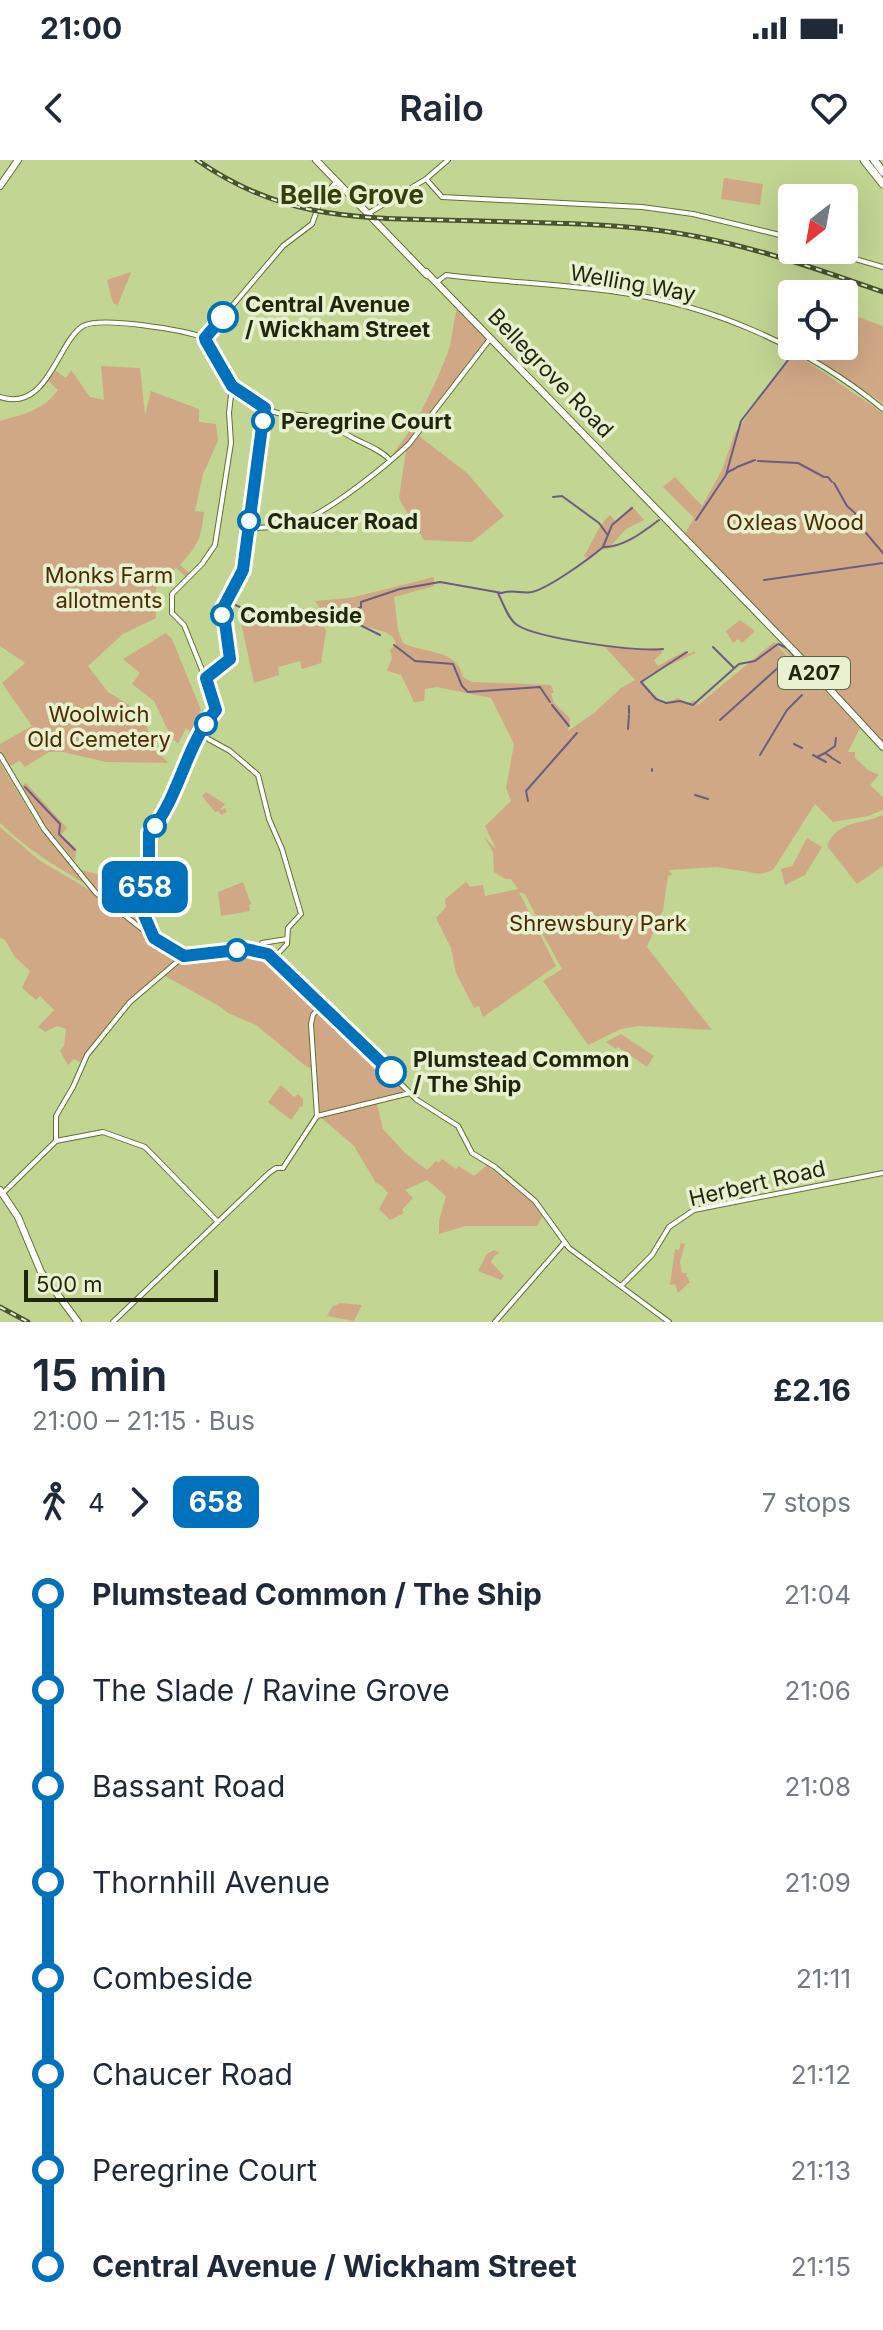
<!DOCTYPE html>
<html lang="en">
<head>
<meta charset="utf-8">
<style>
	body { margin:0; font-family:Inter,sans-serif; background:#f6f6f7; color:#1f2937; height:100vh; display:flex; flex-direction:column; font-size:30px; white-space:nowrap }
	* { box-sizing:border-box; margin:0 }
	p { font-size:26px; color:#747a83 }
	.icon { flex:none; width:44px; height:44px; fill:none; stroke:currentColor; stroke-width:2; stroke-linecap:round; stroke-linejoin:round }
	.map { position:relative; height:1162px; overflow:hidden }
	.drawer { display:flex; flex-direction:column; background:#fff; flex:1 }
	.drawer>* { flex:none }
	.badge { padding:0 16px; border-radius:12px; font-size:28px; line-height:52px }
	.needle { width:52px; rotate:211deg }
	.controls { position:absolute; left:778px; top:24px; display:grid; gap:16px }
	.controls a { display:grid; place-items:center; width:80px; height:80px; border-radius:8px; background:#fff; box-shadow:0 8px 32px #0002; font-size:40px }
	.scale { position:absolute; left:24px; bottom:20px; width:194px; box-sizing:border-box; padding-left:8px; border:4px solid #1f260b; border-top:0; font-size:22px; line-height:28px; white-space:nowrap; color:#1f260b; -webkit-text-stroke:6px #e7f1d0; paint-order:stroke }
	.map>.badge { position:absolute; translate:-50% -50%; box-shadow:0 0 0 4px #fff }
	.legs { display:flex; align-items:center; gap:12px; height:88px; padding:0 32px; font-size:26px }
	.legs p { margin-inline-start:auto }
	.headline { display:flex; align-items:center; justify-content:space-between; height:136px; padding:0 32px }
	h1 { font-size:44px; font-weight:600; line-height:60px }
	ul { padding:0 32px; list-style:none }
	li { display:flex; align-items:center; gap:28px; height:96px; font-size:30px }
	li i { display:grid; place-items:center; width:12px; height:100%; margin:0 10px; background:currentColor }
	li i::after { content:''; width:20px; height:20px; margin:-10px; border:6px solid; border-radius:50%; background:#fff }
	li p { margin-inline-start:auto }
	li:first-child i { background:linear-gradient(#0000 50%,currentColor 0) }
	li:last-child i { background:linear-gradient(currentColor 50%,#0000 0) }
	.status { display:flex; justify-content:space-between; align-items:center; height:56px; padding:0 40px; background:#fff; direction:ltr }
	.status svg { height:22px; fill:currentColor }
	header { display:flex; justify-content:space-between; align-items:center; height:104px; padding:0 32px; background:#fff; font-size:36px; font-weight:600 }
	.map>svg:first-child { display:block }
</style>
</head>
<body>
<div class="status"><b>21:00</b><svg viewBox="0 0 49 12"><path d="M0 12V9h3v3zM5 12V6h3v6zM10 12V3h3v9zM15 12V0h3v12zM26 1h20v11H26zM47 4h2v5h-2z"/></svg></div>
<header><svg class="icon" aria-label="back" viewBox="0 0 24 24"><path d="M15 5l-7 7 7 7"/></svg>Railo<svg class="icon" aria-label="heart" viewBox="0 0 24 24"><path d="M12 20l-8-8c-3-5 5-10 8-4 3-6 11-1 8 4z"/></svg></header>
<div class="map">
<svg width="883" height="1162" viewBox="0 0 883 1162">
	<rect width="100%" height="100%" fill="#c2d593"/>
	<path fill="#d1a886" d="M724 18 763 24 760 45 721 39Z
		M131 112 118 145 113 143 107 120Z
		M457 149 488 181 407 284 393 294C417 263 434 229 448 192 453 178 453 161 457 149Z
		M844 152 883 166V243L803 190 805 186H844Z
		M791 194H796L883 253V583L793 486 684 375 694 358 663 327 675 317 702 346 721 312 735 273Z
		M101 206 140 208 145 255 151 231 199 249V262L216 264 218 281 203 314 195 351 204 352C201 379 198 385 180 405L189 413 186 417 176 408 156 428V458L123 474 88 506 108 532 144 554 152 588 169 603 106 602 63 592H49L25 607 20 601 10 606 0 590V584L32 566 2 523 25 503 0 486V261C23 254 43 251 58 230L48 221 56 211 66 218 71 210 90 237 104 240Z
		M419 276 467 313 504 356 472 382 424 380 402 344 399 338 406 290Z
		M632 346 644 360 626 369 608 389 601 390 590 399 584 396C593 382 598 365 610 355L615 361Z
		M434 417V426L394 437 398 470 403 483C424 494 459 489 463 517L472 522 551 525 554 533H551L554 543 570 558 568 571 594 553 621 528 635 520 605 487 595 485 636 490 661 488 662 493 654 500 658 506 685 491 688 494 695 491V493C678 502 660 508 645 518L643 526 646 525 650 535H655L663 544 678 538 688 544 694 540 698 545 774 482 821 532 814 520 780 486 779 482 860 568 848 592H855V598L868 610 879 615 870 625 883 637V650L868 656 833 662 815 644 773 710 761 714 717 707 669 710 672 715 668 716 663 750 647 787 712 870 639 866 621 869 588 885 543 821 562 809 536 762 538 760 525 734 519 732 556 806 483 857 479 846 474 848 456 813 451 788 436 758 446 747 445 739 466 722 470 727 483 725 485 736 518 729 511 719H505L494 712 493 692 484 677 496 689 485 666 511 641 506 628 514 584 491 538 437 527 425 529 424 541 414 542 401 515 387 511 392 498 390 490 396 484 393 477 385 472 324 454 315 441 350 438Z
		M239 453 286 462 305 458 321 460 326 471 321 503 302 509 300 501 278 507 279 515 254 523Z
		M740 460 755 471 742 483 738 479 733 483 726 471Z
		M166 473 172 479 201 550 199 552 205 559 197 578 186 568 178 584 171 577 154 541 132 524 140 513 123 499Z
		M0 602 40 669 87 725C55 706 28 690 0 663Z
		M26 623 67 668 61 675 76 688 75 701 44 664 22 626Z
		M206 632 225 644 220 650 225 648 227 652 221 655 218 651 215 652 202 636Z
		M883 655V706L857 724 827 686C837 660 861 665 883 655Z
		M0 667 39 700 93 732 95 729 81 710 113 718 118 716 120 733 132 738 130 747 139 748 149 768 146 775 179 799 131 838 85 894 82 903 74 899 68 905 60 891 64 886 66 869 57 866 45 872 38 867 54 850 40 836 36 840 22 828 30 811 15 797 5 780 0 778Z
		M807 678 822 687 805 715 785 725 781 709 792 706Z
		M243 722 251 744 249 745 250 751 221 756 218 732Z
		M246 792 261 793 273 800 404 929V934L376 940 383 969 405 993 427 1010 436 1001 439 1003 442 999 456 1009 459 1006 474 1016 487 1005 539 1048 543 1055 537 1066H466L439 1074V1061L446 1036 427 1020 405 1030 413 1038 402 1050 404 1053 390 1060 379 1049 388 1033 382 1026 376 1023 354 986 317 954 315 909 307 907 256 865 228 853 219 846 165 816 187 798Z
		M621 874 654 896 647 907 618 887 616 889 606 882Z
		M281 925 294 937 298 934 303 939V947L301 946 291 960 268 942Z
		M681 1083 685 1084 680 1102 682 1113H688L686 1115 690 1122 678 1133 675 1124 670 1125 675 1089 679 1090Z
		M494 1090 500 1093 494 1096 491 1102 504 1116 501 1120 478 1111 487 1094Z
		M340 1143 362 1145 354 1161 327 1156 332 1147Z"/>
	<g fill="none" stroke-linecap="round" stroke-linejoin="round">
		<path stroke="#6b5d7f" stroke-width="2" d="M758 301 798 303 824 317H828L832 322
			M737 307 755 300
			M726 315 741 261 792 195
			M834 323 847 346 855 353V360L883 393
			M553 337 562 336 599 363 607 374
			M696 360 728 312 736 308
			M603 387 612 365 632 348
			M764 420 883 403
			M498 433C503 443 508 459 517 465 539 479 638 492 663 489
			M229 442 257 455 280 459 306 454 350 453 361 447V442L400 429 440 422 502 433C511 429 522 434 532 432 549 428 589 399 603 387 623 388 643 372 659 360
			M351 455 358 460 360 465 380 475
			M394 485 415 501 453 504 462 526 468 532 540 527 550 542
			M713 487 734 508
			M787 513 795 501
			M641 522 656 539 666 543 680 541 693 545 739 504 755 501 778 484 787 488 816 520
			M641 522 687 492
			M552 545 569 566
			M629 553V546
			M720 560 780 506
			M628 569 629 555
			M794 584 802 588
			M825 593 835 586 836 578
			M760 595 787 550 802 535
			M813 595 826 602
			M817 597 825 593 831 597
			M832 598 840 603
			M652 611V609
			M25 627 60 664 59 674 75 690
			M695 635 708 639
			M528 641 526 631 577 573"/>
		<g stroke="#607031" stroke-width="6">
			<path id="tertiary" d="M426 19 442 37 642 47 693 54 784 76 792 73
				M369 53 426 19 448 0
				M832 90 838 94 883 107
				M437 122 446 115C502 122 560 124 617 132 713 145 807 187 883 249
				M205 178 283 86 312 64 321 39 337 21
				M0 237C48 253 57 182 83 166 101 156 184 170 205 178 218 213 243 246 282 254 290 255 299 254 307 256 323 261 339 270 353 278 366 285 380 289 390 300
				M206 518 227 505 230 499 223 448 243 410 248 369C266 367 287 367 304 360 332 349 386 306 409 284L490 179
				M201 575 230 591 258 615 269 659 282 689 301 754 288 768 287 784 274 798
				M0 595 44 669 96 733 142 769 184 796 254 789 274 798 417 940 458 966 472 993 495 1007 535 1041 569 1088 669 1162
				M154 778 141 748 149 699 148 676 164 657 186 602 207 560 217 547 184 465 172 453V434L202 404 215 385 231 283 229 253 232 226
				M261 791 262 783 287 779
				M317 956 311 864 313 855 322 844
				M56 981 103 972 145 987 218 1062
				M3 1033 56 981V956L73 927 87 895 130 842 184 796
				M621 1126 652 1095 669 1067 694 1050 883 1013
				M113 1162 269 1013 276 1008H283L317 956 410 933
				M495 1162 564 1083"/>
		</g>
		<g stroke="#607031" stroke-width="8">
			<path id="primary" d="M316 0 427 115
				M0 26 18 0
				M426 112 798 495 883 587
				M0 1030 18 1057 41 1112 78 1162"/>
		</g>
		<g stroke="#607031" stroke-width="9">
			<path id="trunk" d="M864 0 883 24
				M874 0 883 12"/>
		</g>
		<use href="#tertiary" stroke="#fff" stroke-width="4"/>
		<use href="#primary" stroke="#fff" stroke-width="6"/>
		<use href="#trunk" stroke="#fff" stroke-width="7"/>
		<g stroke="#49532e" stroke-width="5">
			<path id="rail" d="M197 0C277 56 347 58 441 60 510 62 580 62 648 69 729 78 807 105 883 132
				M0 1147 28 1162"/>
		</g>
		<use href="#rail" stroke="#e7f1d0" stroke-width="2" stroke-dasharray="6" stroke-linecap="butt"/>
	</g>
	<g fill="none" stroke-linecap="round" stroke-linejoin="round">
		<g stroke="#fff" stroke-width="18">
			<path id="line-1" d="M223 157 205 178 206 181 232 226 265 248 262 267 243 410 223 448 230 499 206 518 216 550C185 585 179 640 149 673V699L141 748 154 778 184 796 246 789 268 794 391 912"/>
		</g>
		<use href="#line-1" stroke="#0072bc" stroke-width="12"/>
	</g>
	<g fill="#fff" stroke="#0072bc" stroke-width="4">
		<circle cx="223" cy="157" r="14"/>
		<circle cx="263" cy="261" r="10"/>
		<circle cx="249" cy="361" r="10"/>
		<circle cx="222" cy="455" r="10"/>
		<circle cx="206" cy="564" r="10"/>
		<circle cx="155" cy="666" r="10"/>
		<circle cx="237" cy="790" r="10"/>
		<circle cx="391" cy="912" r="14"/>
	</g>
	<g text-anchor="middle" dominant-baseline="central" stroke-width="7" stroke-linejoin="round" paint-order="stroke">
		<rect fill="#e7f1d0" stroke="#5b6346" stroke-width="2" x="778" y="497" width="72" height="32" rx="6"/>
		<g font-size="20" font-weight="bold" fill="#1f260b">
			<text x="814" y="513">A207</text>
		</g>
		<g font-size="22" fill="#1f260b" stroke="#e7f1d0">
			<text transform="translate(633 123) rotate(10)">Welling Way</text>
			<text transform="translate(551 213) rotate(46)">Bellegrove Road</text>
			<text transform="translate(757 1023) rotate(-13)">Herbert Road</text>
		</g>
		<g font-size="22" font-weight="bold" fill="#1f260b" stroke="#e7f1d0" text-anchor="start">
			<text x="245" y="144">Central Avenue<tspan x="245" dy="25">/ Wickham Street</tspan></text>
			<text x="281" y="261">Peregrine Court</text>
			<text x="267" y="361">Chaucer Road</text>
			<text x="240" y="455">Combeside</text>
			<text x="413" y="899">Plumstead Common<tspan x="413" dy="25">/ The Ship</tspan></text>
		</g>
		<g font-size="22" fill="#4e2901" stroke="#e7f1d0">
			<text x="795" y="362">Oxleas Wood</text>
			<text x="109" y="415">Monks Farm<tspan x="109" dy="25">allotments</tspan></text>
			<text x="99" y="554">Woolwich<tspan x="99" dy="25">Old Cemetery</tspan></text>
			<text x="598" y="763">Shrewsbury Park</text>
		</g>
		<g font-size="26" font-weight="bold" fill="#333e0c" stroke="#e7f1d0">
			<text x="352" y="34">Belle Grove</text>
		</g>
	</g>
</svg>
<div class="controls">
<a><svg class="needle" viewBox="-14 -14 28 28"><path d="M0-13l5 13h-10z" fill="#e53935"/><path d="M0 13l5-13h-10z" fill="#747a83"/></svg></a>
<a><svg class="icon" aria-label="locate" viewBox="0 0 24 24"><circle cx="12" cy="12" r="6"/><path d="M12 2v4M12 18v4M2 12h4M18 12h4"/></svg></a>
</div>
<div class="scale">500 m</div>
<b class="badge" style="left:145px;top:727px;background:#0072bc;color:#fff">658</b>
</div>
<section class="drawer">
<div class="headline"><div><h1>15 min</h1><p>21:00 – 21:15 · Bus</p></div><b>£2.16</b></div>
<div class="legs"><svg class="icon" aria-label="walk" viewBox="0 0 24 24"><circle cx="13" cy="4" r="2"/><path d="M13 8l-2 6 4 7M11 14l-3 7M7 12l3-4h3l4 4"/></svg>4<svg class="icon" aria-label="forward" viewBox="0 0 24 24"><path d="M9 5l7 7-7 7"/></svg><b class="badge" style="background:#0072bc;color:#fff">658</b><p>7 stops</p></div>
<ul>
<li><i style="color:#0072bc"></i><b>Plumstead Common / The Ship</b><p>21:04</p></li>
<li><i style="color:#0072bc"></i><span>The Slade / Ravine Grove</span><p>21:06</p></li>
<li><i style="color:#0072bc"></i><span>Bassant Road</span><p>21:08</p></li>
<li><i style="color:#0072bc"></i><span>Thornhill Avenue</span><p>21:09</p></li>
<li><i style="color:#0072bc"></i><span>Combeside</span><p>21:11</p></li>
<li><i style="color:#0072bc"></i><span>Chaucer Road</span><p>21:12</p></li>
<li><i style="color:#0072bc"></i><span>Peregrine Court</span><p>21:13</p></li>
<li><i style="color:#0072bc"></i><b>Central Avenue / Wickham Street</b><p>21:15</p></li>
</ul>
</section>
</body>
</html>
